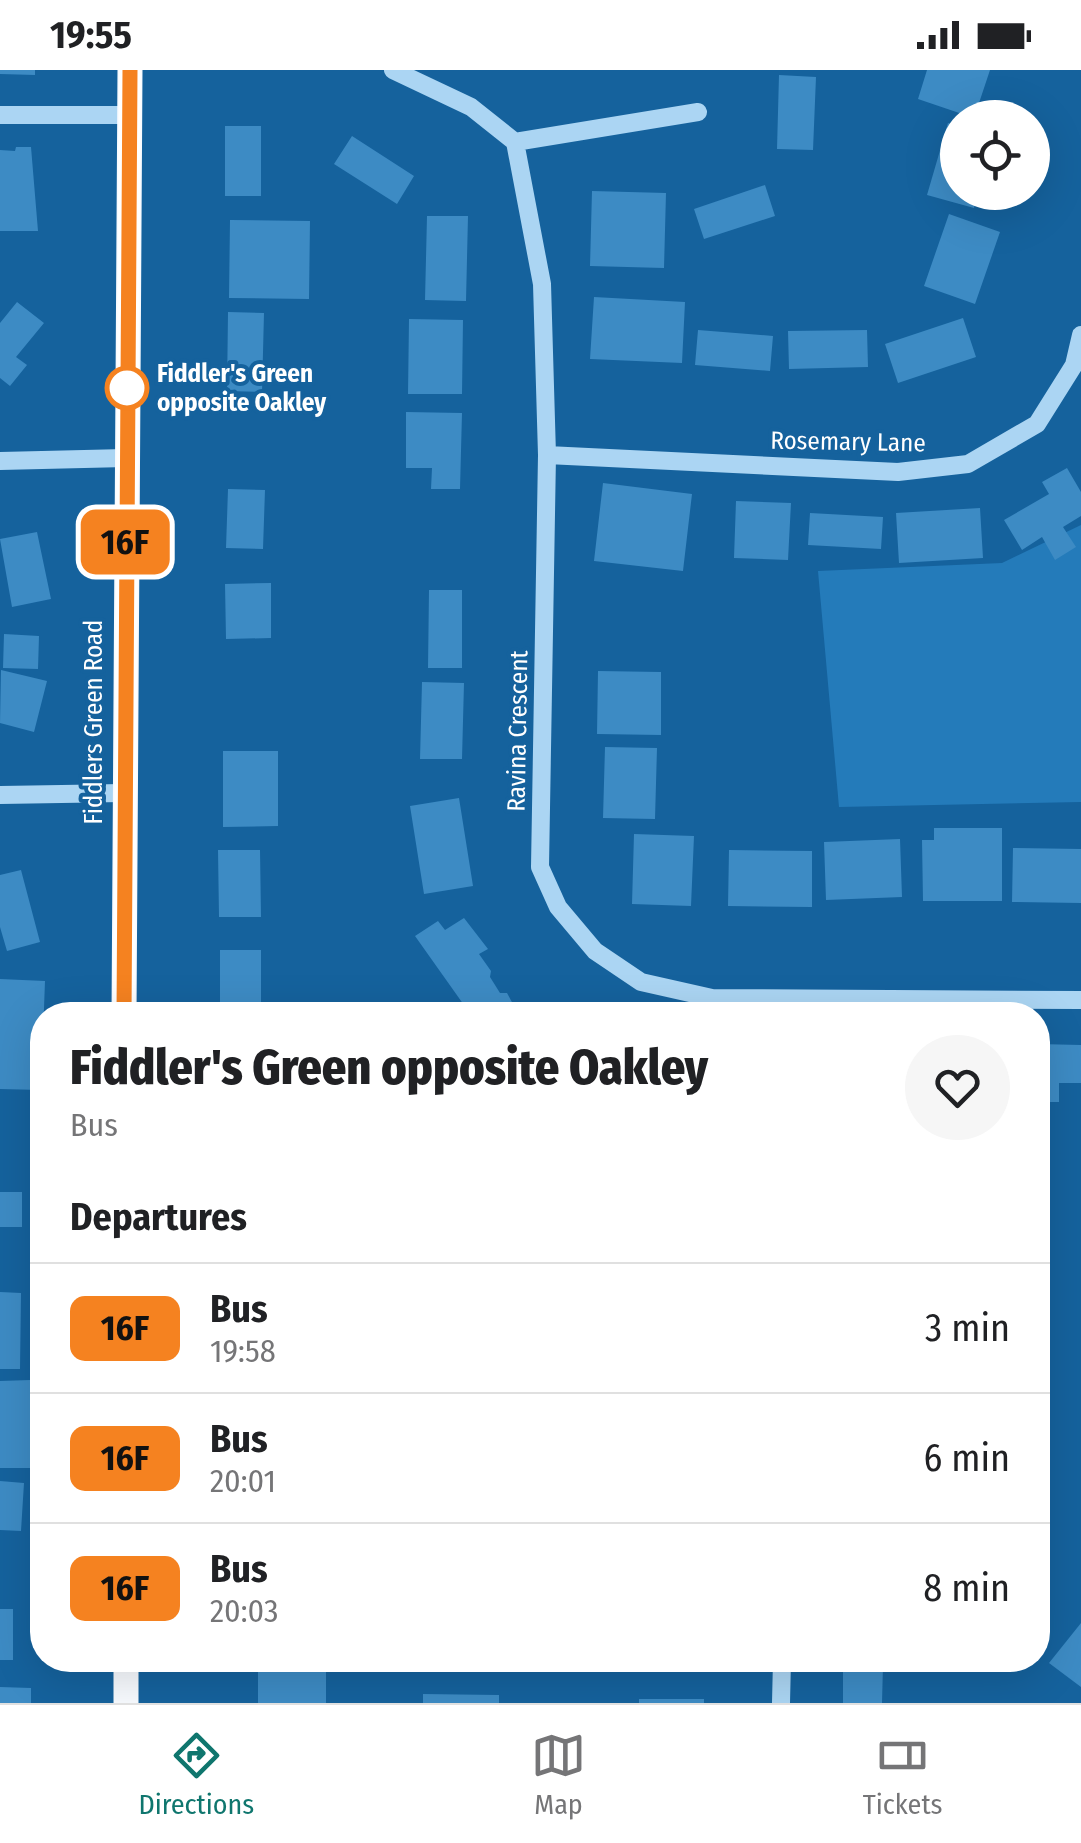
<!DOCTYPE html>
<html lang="en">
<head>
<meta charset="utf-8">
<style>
	body { margin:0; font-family:"Fira Sans Condensed",sans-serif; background:#f6f6f6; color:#202124; height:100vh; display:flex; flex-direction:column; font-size:38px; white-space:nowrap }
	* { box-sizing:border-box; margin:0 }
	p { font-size:32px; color:#757577 }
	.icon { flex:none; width:55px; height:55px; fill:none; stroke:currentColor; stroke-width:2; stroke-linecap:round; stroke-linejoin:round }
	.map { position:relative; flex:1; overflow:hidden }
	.drawer { position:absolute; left:30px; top:932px; width:1020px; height:670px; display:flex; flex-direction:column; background:#fff; border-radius:40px; box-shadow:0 10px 40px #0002 }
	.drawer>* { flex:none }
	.badge { padding:0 20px; border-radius:15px; font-size:35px; line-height:65px }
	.fabs { position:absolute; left:940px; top:30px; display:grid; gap:20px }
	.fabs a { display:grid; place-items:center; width:110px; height:110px; border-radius:50%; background:#fff; box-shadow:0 10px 40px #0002; font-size:50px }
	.map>.badge { position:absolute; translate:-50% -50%; box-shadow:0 0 0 5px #fff }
	h2 { padding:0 40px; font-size:38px; line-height:90px }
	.round { display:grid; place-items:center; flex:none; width:105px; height:105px; border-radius:52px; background:#f6f6f6 }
	.overview { display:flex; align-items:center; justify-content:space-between; height:170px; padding:0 40px }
	h1 { font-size:48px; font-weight:800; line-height:75px }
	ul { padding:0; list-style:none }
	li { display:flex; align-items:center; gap:30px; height:130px; padding:0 40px; border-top:2px solid #e0e0e0 }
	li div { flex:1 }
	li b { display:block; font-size:38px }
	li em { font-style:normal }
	li .badge { min-width:110px; font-weight:700; text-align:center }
	.status { display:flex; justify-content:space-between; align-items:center; height:70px; padding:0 50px; background:#fff; direction:ltr }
	.status svg { height:28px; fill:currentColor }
	.dock { display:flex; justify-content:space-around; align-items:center; height:140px; border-top:2px solid #e0e0e0; background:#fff; font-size:28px; color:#757577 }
	.dock a { display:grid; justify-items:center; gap:5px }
	.dock .on { color:#0f766e }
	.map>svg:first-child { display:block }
</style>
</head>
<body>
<div class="status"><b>19:55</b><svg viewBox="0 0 49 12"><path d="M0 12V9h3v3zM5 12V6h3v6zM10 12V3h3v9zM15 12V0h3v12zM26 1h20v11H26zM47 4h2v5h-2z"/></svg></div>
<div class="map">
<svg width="1081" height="1633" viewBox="0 0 1081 1633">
	<rect width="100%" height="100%" fill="#15629d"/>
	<path fill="#247bba" d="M1081 455V732L839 737 818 501 1002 493Z"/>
	<path fill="#3d8bc4" d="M0 0H35V5L0 4Z
		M927 0H990L974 48 918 29Z
		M779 5 816 7 813 80 777 79Z
		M948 53 958 56V122H978L974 138 927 125Z
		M225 56H261V126H225Z
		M352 66 414 106 397 134 334 94Z
		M16 77H31L38 161H0V80L15 81Z
		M765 115 775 146 704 169 694 139Z
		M592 121 666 123 664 198 590 196Z
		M949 144 1000 162 975 234 924 216Z
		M427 146H468L466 231 425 230Z
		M230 150 310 151 309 229 229 228Z
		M594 227 685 232 682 293 590 289Z
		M17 232 44 253 16 287 27 295 10 316 0 308V253Z
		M228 242 264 243 262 322 227 321Z
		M963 248 976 287 898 313 885 274Z
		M409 249 463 250 462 324H408Z
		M698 260 773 266 770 301 695 295Z
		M867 260 868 297 789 299 788 261Z
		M406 342 462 343 460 419H431L432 398H406Z
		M1067 398 1081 422V446L1063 457 1076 477 1055 490 1042 467 1022 480 1004 450 1049 424 1042 412Z
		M603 413 692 424 683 501 594 491Z
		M228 419 265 420 263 479 226 478Z
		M736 431 791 433 788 490 734 488Z
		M980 438 983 488 899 493 896 443Z
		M810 443 883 447 881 479 808 475Z
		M37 462 51 529 12 537 0 469Z
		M271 513V568L226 569 225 514Z
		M429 520H462V598H428Z
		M4 564 39 566 38 599 3 598Z
		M1 600 47 611 34 662 0 653Z
		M598 601 661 602V665L597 664Z
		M422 612 464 613 462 689H420Z
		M605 677 657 678 655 749 603 748Z
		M223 681H278V756L223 757Z
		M459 728 473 816 424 824 410 736Z
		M934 758H1002V831H923L922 770H934Z
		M634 764 694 766 691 836 632 834Z
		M900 769 902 827 826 830 824 772Z
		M1013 778 1081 779V833L1012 832Z
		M218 780H260L261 847H219Z
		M729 780 812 781V837L728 836Z
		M21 800 40 872 7 881 0 857V805Z
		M464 848 488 879 479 884 491 901 490 907 500 923H507L514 936 500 945H471L415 866 438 851 445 860Z
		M220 880H261V945H220Z
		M0 909 45 911 41 1020 0 1019Z
		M549 934 570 945H543Z
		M1038 974 1081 975V1013H1059V1032H1038Z
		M0 1122H22V1157H0Z
		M0 1222 21 1223 20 1299H0Z
		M30 1310 31 1398H0V1311Z
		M0 1411 24 1413 21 1461 0 1460Z
		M0 1539H13V1590H0Z
		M1081 1553V1617L1049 1593Z
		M258 1590H326V1633H258Z
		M843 1595H883L882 1633H843Z
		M0 1617 31 1618V1633H0Z
		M423 1624 499 1625V1633H423Z
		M639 1629H704V1633H639Z"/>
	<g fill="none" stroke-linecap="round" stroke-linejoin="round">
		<path stroke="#abd5f3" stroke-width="18" d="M393 0 471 37 515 72 542 214 547 385 540 797 558 837 595 881 641 912 712 928 1081 930
			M0 45H131
			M515 72 698 42
			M547 385 898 402 968 394 1037 354 1074 295 1081 265
			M0 391 126 388
			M0 725 123 723
			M781 1633 782 1590"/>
		<path stroke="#f8fbff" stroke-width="25" d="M124 945 130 0
			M126 1590V1633"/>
	</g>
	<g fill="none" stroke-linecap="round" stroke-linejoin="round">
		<g stroke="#fff" stroke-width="22">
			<path id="line" d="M124 945 130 0"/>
		</g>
		<use href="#line" stroke="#f58220" stroke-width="15"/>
	</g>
	<circle fill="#fff" stroke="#f58220" stroke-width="5" cx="127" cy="318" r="20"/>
	<g text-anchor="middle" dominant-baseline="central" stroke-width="8" stroke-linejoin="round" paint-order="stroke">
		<g font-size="25" font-weight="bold" fill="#fff" stroke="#15629d" text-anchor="start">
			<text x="157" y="304">Fiddler's Green<tspan x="157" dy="29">opposite Oakley</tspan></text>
		</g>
		<g font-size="25" fill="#fff" stroke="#15629d">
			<text transform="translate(848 372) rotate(1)">Rosemary Lane</text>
			<text transform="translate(94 652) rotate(-90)">Fiddlers Green Road</text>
			<text transform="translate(518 661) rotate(-89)">Ravina Crescent</text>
		</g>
	</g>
</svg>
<div class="fabs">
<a><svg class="icon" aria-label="locate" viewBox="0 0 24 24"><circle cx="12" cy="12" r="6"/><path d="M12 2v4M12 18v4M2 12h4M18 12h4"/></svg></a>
</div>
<b class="badge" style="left:125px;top:472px;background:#f58220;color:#111">16F</b>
<section class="drawer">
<div class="overview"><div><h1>Fiddler's Green opposite Oakley</h1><p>Bus</p></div><a class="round"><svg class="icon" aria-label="heart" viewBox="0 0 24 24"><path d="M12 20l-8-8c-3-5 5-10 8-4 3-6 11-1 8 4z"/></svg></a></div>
<h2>Departures</h2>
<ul>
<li><span class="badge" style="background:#f58220;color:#111">16F</span><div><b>Bus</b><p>19:58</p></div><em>3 min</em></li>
<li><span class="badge" style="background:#f58220;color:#111">16F</span><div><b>Bus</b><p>20:01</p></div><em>6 min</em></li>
<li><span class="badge" style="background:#f58220;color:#111">16F</span><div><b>Bus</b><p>20:03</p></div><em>8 min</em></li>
</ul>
</section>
</div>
<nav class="dock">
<a class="on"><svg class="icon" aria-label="directions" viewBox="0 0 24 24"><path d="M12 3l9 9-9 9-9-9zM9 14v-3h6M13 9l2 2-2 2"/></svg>Directions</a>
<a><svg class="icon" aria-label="map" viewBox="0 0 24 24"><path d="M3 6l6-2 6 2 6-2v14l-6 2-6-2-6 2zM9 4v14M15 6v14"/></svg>Map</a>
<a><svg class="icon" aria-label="tickets" viewBox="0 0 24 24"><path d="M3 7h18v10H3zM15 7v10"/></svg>Tickets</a>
</nav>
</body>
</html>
